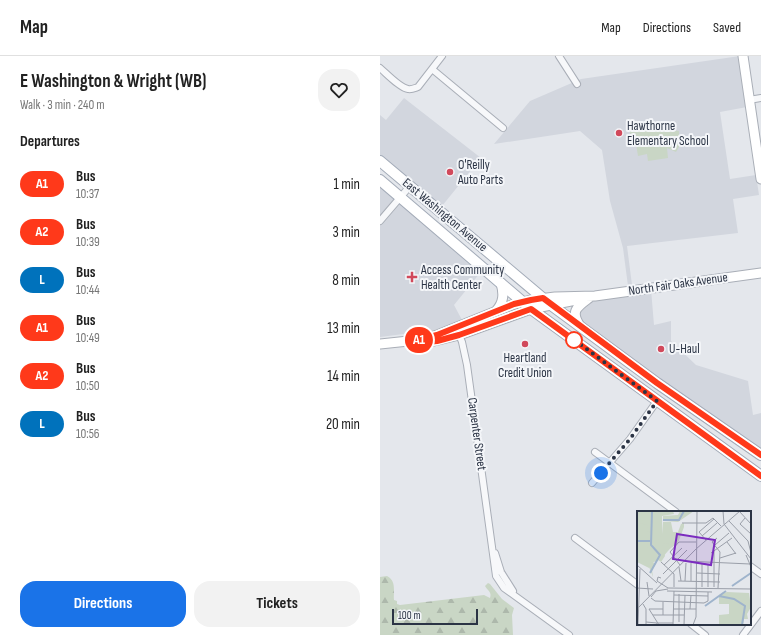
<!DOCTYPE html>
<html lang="en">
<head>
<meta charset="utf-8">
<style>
	body { margin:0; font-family:"Sofia Sans Condensed",sans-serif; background:#f2f2f2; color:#222; height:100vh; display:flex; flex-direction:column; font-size:15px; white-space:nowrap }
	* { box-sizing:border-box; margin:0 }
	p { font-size:13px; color:#767676 }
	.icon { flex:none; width:22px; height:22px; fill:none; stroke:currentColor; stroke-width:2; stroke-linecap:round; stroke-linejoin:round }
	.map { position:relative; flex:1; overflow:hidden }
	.details { display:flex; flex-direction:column; background:#fff; width:380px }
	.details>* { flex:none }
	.badge { padding:0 8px; border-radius:13px; font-size:14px; line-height:26px }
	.scale { position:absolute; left:12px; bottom:10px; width:86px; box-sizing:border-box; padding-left:4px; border:2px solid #2b3445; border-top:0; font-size:11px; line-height:14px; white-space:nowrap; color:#2b3445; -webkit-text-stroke:3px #f4f6f9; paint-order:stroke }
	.you { position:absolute; width:20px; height:20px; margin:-10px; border:3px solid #fff; border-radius:50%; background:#1a73e8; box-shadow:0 0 0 6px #1a73e833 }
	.map>.badge { position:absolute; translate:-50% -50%; box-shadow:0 0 0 2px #fff }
	h2 { padding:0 20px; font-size:15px; line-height:36px }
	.round { display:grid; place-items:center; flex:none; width:42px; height:42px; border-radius:16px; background:#f2f2f2 }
	.overview { display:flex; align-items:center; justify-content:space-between; height:68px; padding:0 20px }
	h1 { font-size:19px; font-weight:700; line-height:30px }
	.cta { display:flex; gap:8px; margin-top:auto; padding:8px 20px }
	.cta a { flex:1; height:46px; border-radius:16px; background:#1a73e8; color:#fff; font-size:16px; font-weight:700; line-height:46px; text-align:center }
	.cta a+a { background:#f2f2f2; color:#222 }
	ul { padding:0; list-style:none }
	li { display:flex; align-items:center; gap:12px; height:48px; padding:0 20px }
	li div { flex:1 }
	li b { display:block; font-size:15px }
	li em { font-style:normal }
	li .badge { min-width:44px; font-weight:700; text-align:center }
	header { display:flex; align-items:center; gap:24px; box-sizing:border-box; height:56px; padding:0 20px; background:#fff; border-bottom:1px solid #e0e0e0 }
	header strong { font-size:19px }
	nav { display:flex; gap:22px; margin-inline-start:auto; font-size:14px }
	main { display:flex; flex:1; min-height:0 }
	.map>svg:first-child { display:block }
</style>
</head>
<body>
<header>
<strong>Map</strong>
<nav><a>Map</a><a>Directions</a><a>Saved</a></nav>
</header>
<main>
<section class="details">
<div class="overview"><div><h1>E Washington &amp; Wright (WB)</h1><p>Walk · 3 min · 240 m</p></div><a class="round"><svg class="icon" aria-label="heart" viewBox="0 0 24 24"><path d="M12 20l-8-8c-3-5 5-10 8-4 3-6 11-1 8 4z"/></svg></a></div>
<h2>Departures</h2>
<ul>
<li><span class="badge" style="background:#ff391a;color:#fff">A1</span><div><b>Bus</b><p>10:37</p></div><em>1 min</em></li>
<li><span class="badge" style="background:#ff391a;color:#fff">A2</span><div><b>Bus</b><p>10:39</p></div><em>3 min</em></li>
<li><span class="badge" style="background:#0072bc;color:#fff">L</span><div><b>Bus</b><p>10:44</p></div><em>8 min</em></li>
<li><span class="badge" style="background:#ff391a;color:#fff">A1</span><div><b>Bus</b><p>10:49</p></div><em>13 min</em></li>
<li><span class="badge" style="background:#ff391a;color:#fff">A2</span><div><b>Bus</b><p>10:50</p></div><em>14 min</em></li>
<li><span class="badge" style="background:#0072bc;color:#fff">L</span><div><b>Bus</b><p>10:56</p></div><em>20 min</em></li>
</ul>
<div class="cta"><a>Directions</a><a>Tickets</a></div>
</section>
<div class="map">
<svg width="381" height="579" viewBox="0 0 381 579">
	<defs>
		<pattern id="forest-firs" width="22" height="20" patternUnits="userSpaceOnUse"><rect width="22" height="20" fill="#c9d6c5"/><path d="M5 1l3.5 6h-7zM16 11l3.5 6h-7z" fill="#adb8ab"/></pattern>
	</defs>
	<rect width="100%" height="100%" fill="#e4e7ec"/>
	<path fill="#d2d6de" d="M360 0 367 51 340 56 350 123 376 119 379 139 353 143 358 177 247 190 252 229 248 230 243 192 230 145 222 94 200 75 114 88 150 45 201 23Z
		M24 42 101 102 62 150 0 99V59L6 64Z
		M0 132 100 217 74 249 82 264 55 274 0 281Z
		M271 233 274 269 291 265V285L316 309 368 325 373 359 381 357V399L200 271 195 256 209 242Z"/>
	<path fill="#c9d6c5" d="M248 62 251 67 257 73 285 70V75L291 74 299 75V91L296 96 287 92 288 102 268 105 267 98 258 100 255 82 251 83Z"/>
	<path fill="url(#forest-firs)" d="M7 520C17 525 13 536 14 544L17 545V548L20 549 104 539 110 542C112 536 108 535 105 530L108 527 110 528 122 543 134 552 132 559 133 579H0V521Z"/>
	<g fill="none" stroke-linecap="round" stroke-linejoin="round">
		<g stroke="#a9aeb7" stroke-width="8">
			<path id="street" d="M179 0 197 28
				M0 12C7 18 20 32 28 33 31 34 35 32 38 31L62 0
				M52 13 123 72
				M369 44 381 42
				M0 165 30 130
				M78 276 82 286 87 309 116 520 124 532 189 579
				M215 396 296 456
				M212 427 250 383 277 345
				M195 482 258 529
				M115 497 121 516 133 535
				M370 510 381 518
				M311 568 325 579
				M363 579 381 555"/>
		</g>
		<g stroke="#a9aeb7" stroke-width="11">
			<path id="secondary" d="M363 0 381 123
				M116 255C124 246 124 238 121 227
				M200 270C190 255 197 251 209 242
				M50 286 79 279 151 253 196 244
				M0 288 38 284 57 279 134 248 151 244 175 241 215 240 381 217"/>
		</g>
		<g stroke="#a3abb8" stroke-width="12">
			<path id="primary" d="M0 105 171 249 277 327 381 399
				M0 124 151 253 381 420"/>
		</g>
		<use href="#street" stroke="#f7f8fa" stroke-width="6"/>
		<use href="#secondary" stroke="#fff" stroke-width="9"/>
		<use href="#primary" stroke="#fff" stroke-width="10"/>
	</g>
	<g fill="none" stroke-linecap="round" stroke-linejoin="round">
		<g stroke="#fff" stroke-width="9">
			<path id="line" d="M381 399 277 327 163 242 151 244 134 248 57 279 38 284 47 286 57 285 79 279 151 253 381 420"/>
		</g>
		<use href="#line" stroke="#ff391a" stroke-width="6"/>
		<path stroke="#2b3445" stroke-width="4" stroke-dasharray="0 7.2" d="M194 284 189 280 277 345 250 383 221 417"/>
	</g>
	<g fill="#d1495b" stroke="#f4f6f9" stroke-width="1.5">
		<circle cx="239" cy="77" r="4"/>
		<circle cx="70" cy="116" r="4"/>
		<path d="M30 215h4v4h4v4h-4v4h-4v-4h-4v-4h4z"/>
		<circle cx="145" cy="288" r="4"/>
		<circle cx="281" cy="293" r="4"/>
	</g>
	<circle fill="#fff" stroke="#ff391a" stroke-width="2" cx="194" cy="284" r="8"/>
	<g text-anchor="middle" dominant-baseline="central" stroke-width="4" stroke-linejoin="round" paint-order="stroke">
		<g font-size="13" fill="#2b3445" stroke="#f4f6f9" text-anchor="start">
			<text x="247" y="70">Hawthorne<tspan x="247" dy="15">Elementary School</tspan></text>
			<text x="78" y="109">O'Reilly<tspan x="78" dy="15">Auto Parts</tspan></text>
			<text x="41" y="214">Access Community<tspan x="41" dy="15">Health Center</tspan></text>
			<text x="289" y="293">U-Haul</text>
			<text x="145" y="302" text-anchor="middle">Heartland<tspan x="145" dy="15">Credit Union</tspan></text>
		</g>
		<g font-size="13" fill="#2b3445" stroke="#f4f6f9">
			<text transform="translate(65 159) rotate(40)">East Washington Avenue</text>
			<text transform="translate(298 228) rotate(-8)">North Fair Oaks Avenue</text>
			<text transform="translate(97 378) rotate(82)">Carpenter Street</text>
		</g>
	</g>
	<g transform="translate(257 455)">
		<rect width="114" height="114" fill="#e4e7ec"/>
		<path d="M0 0H36L37 3 25 5V31L38 32 24 48 17 51 12 57 0 51Z" fill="#c9d6c5"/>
		<path d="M26 11H34L36 21H41L44 13 47 12V16L41 32 31 39 32 33 25 32 28 45 24 51 21 49 15 59 16 66 12 56 14 52H19L18 49 21 43 14 33 16 38 12 42 10 32H19L25 23Z" fill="#c9d6c5"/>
		<path d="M0 0H4L6 10 8 0H16V23L9 19 11 17 10 14 3 12 0 15V10L3 11 4 9 0 8ZM43 0H57L41 11 26 10V5L41 4ZM90 81 112 82 114 96 110 103 111 108H107L106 114H82V104L92 103V93H82V84Z" fill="#c9d6c5"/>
		<path fill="none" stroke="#9fb4cc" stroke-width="2" d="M26 9H42L47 0M0 30H13M13 62 23 44 14 34 15 0M95 75 114 62M82 85 97 88 108 95 105 114M68 95 89 80"/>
		<path fill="none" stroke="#9a9fa9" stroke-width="1" d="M86 0 87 13 114 48M102 0 114 13M108 7 103 13 114 23M92 10 111 30 114 42M45 12H69L76 7 84 15M65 25 80 12M80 27 75 31 83 41 81 77M69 29 62 21 77 8M90 31 99 43M78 34 92 22M74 42 95 27M109 44 114 56M83 47 99 42M47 50 113 53M24 51 37 63V76M0 54 20 72M27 54 45 37M43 54 33 41 42 31H59M42 56 44 70M60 62 83 63M26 63 50 39M24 67 21 66 20 70 31 77 114 78M41 70 83 71M48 70 49 52M54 70V52M10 71 12 85M65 76V53M71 76V53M77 76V40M0 77 16 78M30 80 75 81M37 84 71 85M14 86 19 80 31 78M14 87 18 90 67 92 71 90V81M6 93 9 98V114M0 98 59 38 103 0M12 98 22 114M12 98H26M36 98H59M53 98 54 84M16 104H47M26 104V91M9 111 20 112V114M42 111V83M21 112H36M1 114 3 58M36 114 37 80M47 114 48 84M56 114 59 106 60 0"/>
		<path fill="#7b2cbf" fill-opacity="0.15" stroke="#7b2cbf" stroke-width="2" d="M40 23 78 29 74 54 36 48Z"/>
		<rect width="114" height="114" fill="none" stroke="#2b3445" stroke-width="2"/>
	</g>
</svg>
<div class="scale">100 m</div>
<div class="you" style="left:221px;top:417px"></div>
<b class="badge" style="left:39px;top:284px;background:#ff391a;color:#fff">A1</b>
</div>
</main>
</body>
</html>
